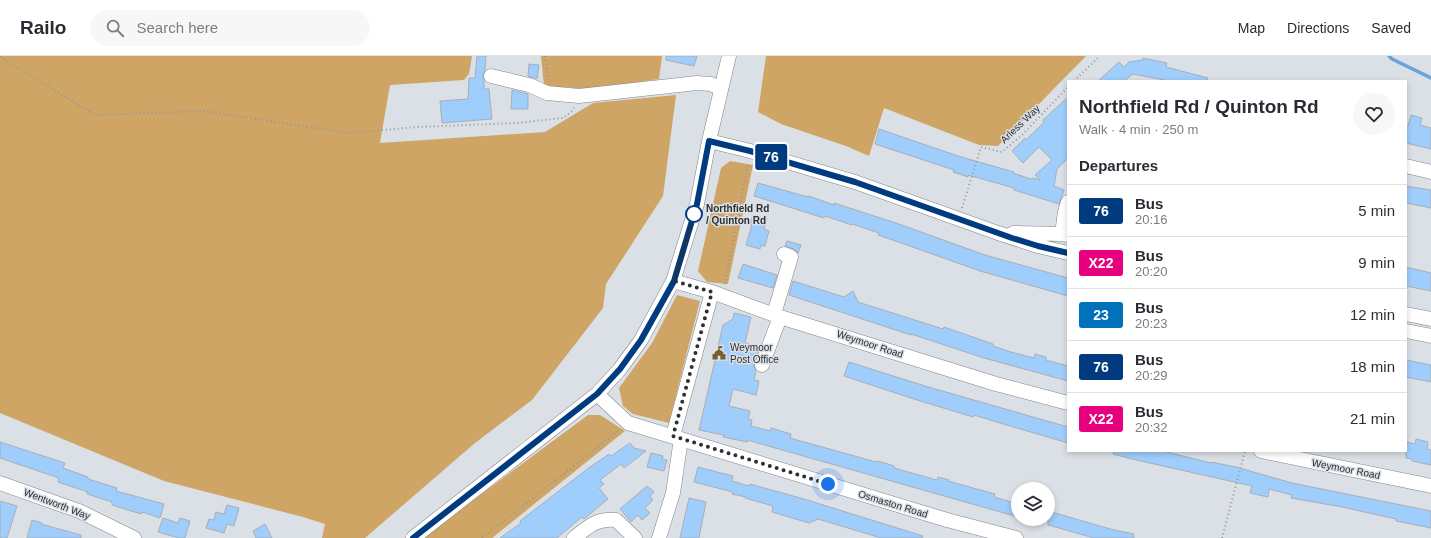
<!DOCTYPE html>
<html lang="en">
<head>
<meta charset="utf-8">
<style>
	body { margin:0; font-family:Arial,sans-serif; background:#f7f7f7; color:#2b2b33; height:100vh; display:flex; flex-direction:column; font-size:15px; white-space:nowrap }
	* { box-sizing:border-box; margin:0 }
	p { font-size:13px; color:#7c7c81 }
	.icon { flex:none; width:22px; height:22px; fill:none; stroke:currentColor; stroke-width:2; stroke-linecap:round; stroke-linejoin:round }
	.map { position:relative; flex:1; overflow:hidden }
	.side { position:absolute; left:1067px; top:24px; width:340px; height:372px; display:flex; flex-direction:column; background:#fff; border-radius:0px; box-shadow:0 2px 6px #0003 }
	.side>* { flex:none }
	.badge { padding:0 8px; border-radius:3px; font-size:14px; line-height:26px }
	.controls { position:absolute; left:1011px; top:426px; display:grid; gap:8px }
	.controls a { display:grid; place-items:center; width:44px; height:44px; border-radius:50%; background:#fff; box-shadow:0 2px 6px #0003; font-size:20px }
	.you { position:absolute; width:20px; height:20px; margin:-10px; border:3px solid #fff; border-radius:50%; background:#1a73e8; box-shadow:0 0 0 6px #1a73e833 }
	.map>.badge { position:absolute; translate:-50% -50%; box-shadow:0 0 0 2px #fff }
	h2 { padding:0 12px; font-size:15px; line-height:36px }
	.round { display:grid; place-items:center; flex:none; width:42px; height:42px; border-radius:21px; background:#f7f7f7 }
	.headline { display:flex; align-items:center; justify-content:space-between; height:68px; padding:0 12px }
	h1 { font-size:19px; font-weight:800; line-height:30px }
	ul { padding:0; list-style:none }
	li { display:flex; align-items:center; gap:12px; height:52px; padding:0 12px; border-top:1px solid #e1e1e2 }
	li div { flex:1 }
	li b { display:block; font-size:15px }
	li em { font-style:normal }
	li .badge { min-width:44px; font-weight:700; text-align:center }
	header { display:flex; align-items:center; gap:24px; box-sizing:border-box; height:56px; padding:0 20px; background:#fff; border-bottom:1px solid #e1e1e2 }
	header strong { font-size:19px }
	nav { display:flex; gap:22px; margin-inline-start:auto; font-size:14px }
	.search { width:280px; height:36px; background:#f7f7f7; display:flex; align-items:center; gap:10px; box-sizing:border-box; padding:0 14px; border-radius:22px; color:#7c7c81; font-size:15px }
	.map>svg:first-child { display:block }
</style>
</head>
<body>
<header>
<strong>Railo</strong>
<div class="search"><svg class="icon" aria-label="search" viewBox="0 0 24 24"><circle cx="10" cy="10" r="6"/><path d="M15 15l6 6"/></svg>Search here</div>
<nav><a>Map</a><a>Directions</a><a>Saved</a></nav>
</header>
<div class="map">
<svg width="1431" height="482" viewBox="0 0 1431 482">
	<rect width="100%" height="100%" fill="#dbe0e6"/>
	<path fill="#cea565" d="M0 0H472L469 18 464 24 390 29 380 87 545 76 593 47 676 39 663 140 606 228 603 252 532 344 475 387 365 482H322L325 468 303 461 164 425 0 357Z
		M541 0H662L659 23 591 33 544 30Z
		M766 0H1086L998 90 979 89 884 52 869 100 846 90 781 68 758 56Z
		M730 105 753 109 728 228 707 226 698 215 721 112Z
		M677 239 700 245 669 367 633 358 623 350 619 332 652 287Z
		M588 359H600L625 375 492 482H422Z"/>
	<g fill="none" stroke-linecap="round" stroke-linejoin="round">
		<path stroke="#6aa2db" stroke-width="3.5" d="M1389 0 1392 3 1431 22"/>
	</g>
	<path fill="#9fcdfc" stroke="#a9aeb4" d="M477 0H486L485 14 483 18V22L484 25V33H489L492 63 442 67 440 45 468 43 469 22H475Z
		M666 0H697L694 10 666 4Z
		M1143 2 1167 7 1166 11 1208 22 1207 25H1169L1133 18 1124 25H1098L1119 6 1124 11 1129 6 1143 4Z
		M529 8 539 9 537 23 528 20Z
		M512 34 528 38V53H511Z
		M1068 41V102L1057 113 1054 130 1064 134 1059 148 1014 134V132L1000 128 968 119V121L953 116 954 114 875 88 879 73 958 100 1014 116 1013 117 1031 123 1033 122 1040 124 1035 119 1052 104 1039 91 1023 107 1012 95 1025 82 1026 84 1044 66 1043 64Z
		M1411 59 1422 62 1420 69 1431 72V93L1406 87V70H1408Z
		M758 127 808 141 809 140 834 149V147L896 167 985 199 1068 222V240L980 215 904 188 878 179 879 177 852 168V169L825 160 824 162 754 140Z
		M1406 130 1431 134V152L1406 147Z
		M753 159 767 163 764 173 769 175 765 190 761 189 760 193 746 189 752 169H750Z
		M787 185 801 189 798 197 794 193 785 190Z
		M743 208 777 219 773 232 738 222Z
		M1406 211 1431 217V235L1406 230Z
		M793 225 844 241 853 235 858 246 943 273 944 271 993 288V290L1011 296 1034 302 1035 298 1046 301V304L1068 310V325L984 302 911 278V279L789 239Z
		M734 257 751 261 745 287 760 291 754 310 756 315 754 324 759 325 756 339 733 333 729 350 750 355 748 363 752 364 751 370 770 375 771 372 791 378 790 382 876 406 877 405 885 407 894 410V412L937 424 938 421 949 424 948 425 995 438 994 441 1018 448V461L747 384V386L723 381 724 379 699 374 723 269 733 263Z
		M1406 304 1431 309V326L1406 321Z
		M849 306 925 330 1068 371V387L1000 367 974 359 973 361 917 344 844 320Z
		M1416 383 1428 386 1427 393 1431 394V409L1412 405V403L1406 402V386L1415 388Z
		M0 386 65 407 63 412 88 421V423L117 432 116 435 164 448 160 462 142 456 141 458 112 449V446L87 438 88 436 58 426 59 422 0 402Z
		M630 387 634 392 646 395 624 412 621 408 600 424 604 428 599 432 608 443 584 463 582 461 557 482H500L521 467 520 465 590 411 609 398 611 400Z
		M1114 395H1162L1211 407V406L1236 411 1292 427 1431 455V472L1396 465V463L1342 451 1291 442 1292 439 1269 433 1268 441 1250 437 1252 430 1132 403 1113 398Z
		M651 397 663 400 662 403 667 404 664 415 647 411Z
		M698 411 733 420 732 425 749 430 750 428 804 443 923 480 922 482H881L818 463 809 467 772 456 773 450 745 442 746 441 732 438 733 436 694 426Z
		M647 430 654 436 650 440 653 444 645 452 650 457 642 464 638 459 631 466 620 453Z
		M689 442 706 446 699 482H680Z
		M0 445 17 450 7 482H0Z
		M227 449 239 452 234 470 227 468 224 477 206 472 209 463 214 464 216 456 224 458Z
		M1048 455 1114 474 1134 478V482H1094L1048 469Z
		M163 462 178 467 180 462 190 465 185 482H179L158 476Z
		M32 464 42 467 41 468 81 479V482H27Z
		M265 468 272 482H256L253 475Z"/>
	<g fill="none" stroke-linecap="round" stroke-linejoin="round">
		<g stroke="#80858a" stroke-width="15">
			<path id="minor" d="M491 20 529 29 547 37 579 40 697 27 711 28 721 33
				M709 85 750 95 855 126 998 177 1038 190 1068 197
				M1406 110 1431 116
				M1013 177 1062 178 1068 179
				M1062 178 1065 156 1068 146
				M673 225 712 236 780 261 996 328 1068 347
				M774 258 791 201 784 198
				M1406 258 1431 263
				M1406 275 1431 280
				M762 309 780 261
				M597 338 628 367 947 464 1016 482
				M673 380 712 236
				M1261 395 1431 430
				M0 427 79 455 134 482
				M413 482 597 338 620 313 641 284 673 225 697 148 709 85 729 0
				M574 482C589 470 597 462 616 464L635 482
				M659 482 673 437 681 383"/>
		</g>
		<path stroke="#92969b" stroke-width="2" stroke-dasharray="1 3" stroke-linecap="butt" d="M545 0 549 24
			M0 1 95 59 204 55 349 77 417 71 517 67 563 62 572 55 574 52
			M1074 25 1100 0
			M962 152 981 91 1002 96 1023 78 1068 31
			M725 228 748 106
			M482 482 618 375
			M1222 482 1245 395"/>
		<use href="#minor" stroke="#fff" stroke-width="14"/>
	</g>
	<g fill="none" stroke-linecap="round" stroke-linejoin="round">
		<g stroke="#fff" stroke-width="9">
			<path id="line" d="M413 482 597 338 620 313 641 284 674 225 697 148 709 85 750 95 855 126 1012 182 1038 190 1068 197"/>
		</g>
		<use href="#line" stroke="#003b80" stroke-width="6"/>
		<path stroke="#2d2f32" stroke-width="4" stroke-dasharray="0 7.2" d="M694 158 674 225 712 236 673 380 828 428"/>
	</g>
	<defs>
		<g id="civic-bare" transform="scale(1.08)"><path d="M-.6-6.5H3V-4.5H.6V-3L4-1V1h2V6H-6V1h2V-1L-.6-3ZM-1.2 2.5V6h2.4V2.5Z" fill="#7a5d31" stroke="#dbe0e6" stroke-width="2.5" paint-order="stroke"/></g>
	</defs>
	<g fill-rule="evenodd">
		<use href="#civic-bare" x="719" y="297"/>
	</g>
	<circle fill="#fff" stroke="#003b80" stroke-width="2" cx="694" cy="158" r="8"/>
	<g text-anchor="middle" dominant-baseline="central" stroke-width="3" stroke-linejoin="round" paint-order="stroke">
		<g font-size="10" fill="#2d2f32" stroke="#dbe0e6">
			<text transform="translate(1020 68) rotate(-44)">Arless Way</text>
			<text transform="translate(870 288) rotate(18)">Weymoor Road</text>
			<text transform="translate(1346 413) rotate(11)">Weymoor Road</text>
			<text transform="translate(57 448) rotate(21)">Wentworth Way</text>
			<text transform="translate(893 448) rotate(17)">Osmaston Road</text>
		</g>
		<g font-size="10" font-weight="bold" fill="#2d2f32" stroke="#dbe0e6" text-anchor="start">
			<text x="706" y="152">Northfield Rd<tspan x="706" dy="12">/ Quinton Rd</tspan></text>
		</g>
		<g font-size="10" fill="#2d2f32" stroke="#dbe0e6" text-anchor="start">
			<text x="730" y="291">Weymoor<tspan x="730" dy="12">Post Office</tspan></text>
		</g>
	</g>
</svg>
<div class="controls">
<a><svg class="icon" aria-label="layers" viewBox="0 0 24 24"><path d="M12 4l9 5-9 5-9-5zM3 14l9 5 9-5"/></svg></a>
</div>
<div class="you" style="left:828px;top:428px"></div>
<b class="badge" style="left:771px;top:101px;background:#003b80;color:#fff">76</b>
<section class="side">
<div class="headline"><div><h1>Northfield Rd / Quinton Rd</h1><p>Walk · 4 min · 250 m</p></div><a class="round"><svg class="icon" aria-label="heart" viewBox="0 0 24 24"><path d="M12 20l-8-8c-3-5 5-10 8-4 3-6 11-1 8 4z"/></svg></a></div>
<h2>Departures</h2>
<ul>
<li><span class="badge" style="background:#003b80;color:#fff">76</span><div><b>Bus</b><p>20:16</p></div><em>5 min</em></li>
<li><span class="badge" style="background:#e6007e;color:#fff">X22</span><div><b>Bus</b><p>20:20</p></div><em>9 min</em></li>
<li><span class="badge" style="background:#0072bc;color:#fff">23</span><div><b>Bus</b><p>20:23</p></div><em>12 min</em></li>
<li><span class="badge" style="background:#003b80;color:#fff">76</span><div><b>Bus</b><p>20:29</p></div><em>18 min</em></li>
<li><span class="badge" style="background:#e6007e;color:#fff">X22</span><div><b>Bus</b><p>20:32</p></div><em>21 min</em></li>
</ul>
</section>
</div>
</body>
</html>
